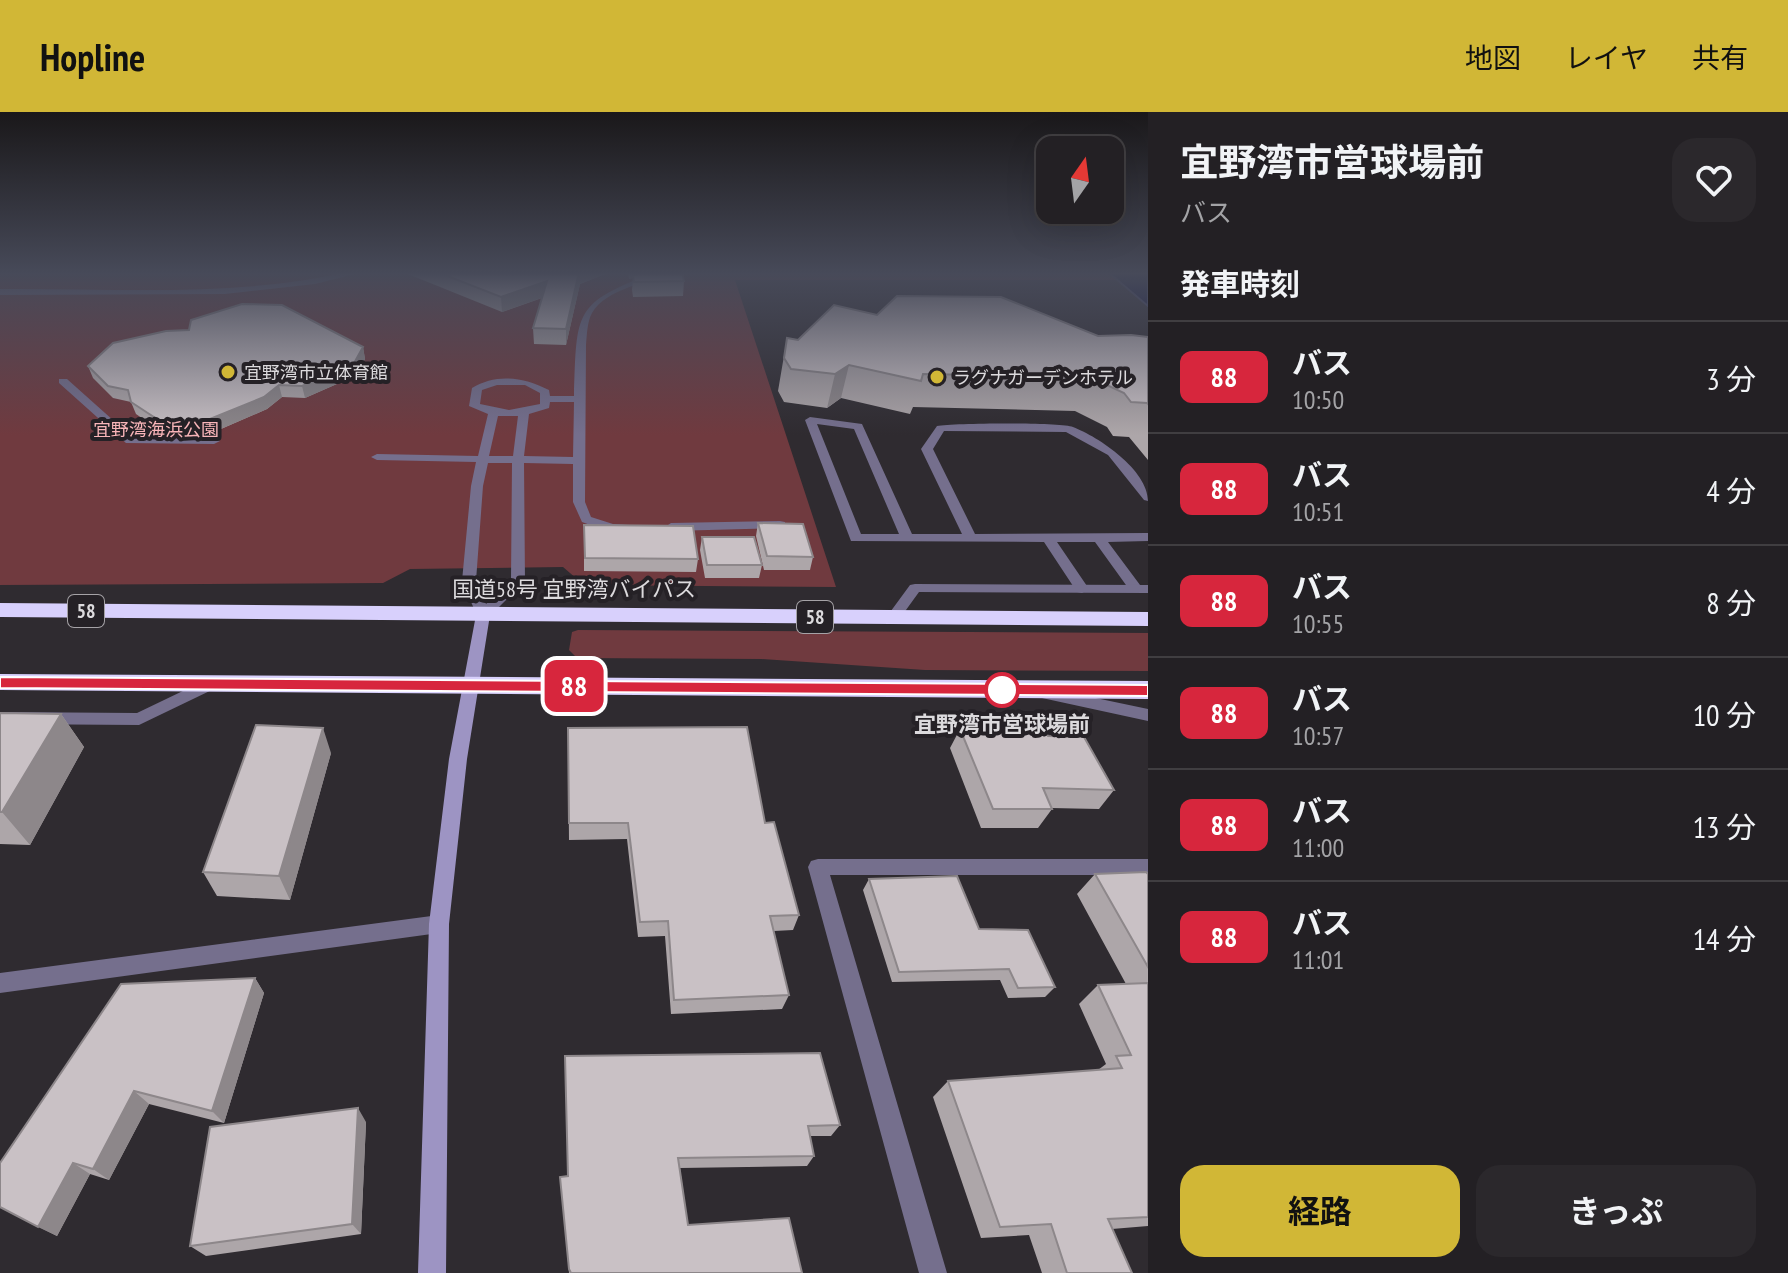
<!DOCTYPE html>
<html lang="ja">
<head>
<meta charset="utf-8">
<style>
	body { margin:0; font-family:"PT Sans Narrow","Noto Sans JP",sans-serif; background:#2b282c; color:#f1f3f6; height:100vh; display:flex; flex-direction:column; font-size:30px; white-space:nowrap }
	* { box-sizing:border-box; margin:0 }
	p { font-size:26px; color:#a3a3a6 }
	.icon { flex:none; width:44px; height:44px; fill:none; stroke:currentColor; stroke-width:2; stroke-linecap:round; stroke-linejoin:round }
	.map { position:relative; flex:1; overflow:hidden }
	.details { display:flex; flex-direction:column; background:#232024; width:640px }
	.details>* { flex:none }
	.badge { padding:0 16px; border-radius:12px; font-size:28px; line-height:52px }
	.needle { width:52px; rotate:14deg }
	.tools { position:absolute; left:1036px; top:24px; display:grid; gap:16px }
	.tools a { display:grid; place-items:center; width:88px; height:88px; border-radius:16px; background:#232024; box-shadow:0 8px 32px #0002,0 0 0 2px #403e41; font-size:40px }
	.map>.badge { position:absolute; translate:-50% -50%; box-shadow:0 0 0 4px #fff }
	h2 { padding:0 32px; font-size:30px; line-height:72px }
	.round { display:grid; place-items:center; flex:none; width:84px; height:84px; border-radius:24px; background:#2b282c }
	.overview { display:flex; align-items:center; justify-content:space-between; height:136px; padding:0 32px }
	h1 { font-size:38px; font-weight:700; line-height:60px }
	.primary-button { display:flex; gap:16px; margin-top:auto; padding:16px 32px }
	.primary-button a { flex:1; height:92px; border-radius:24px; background:#d1b736; color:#111; font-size:32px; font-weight:700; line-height:92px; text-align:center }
	.primary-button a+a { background:#2b282c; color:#f1f3f6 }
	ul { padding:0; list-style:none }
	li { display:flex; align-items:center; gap:24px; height:112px; padding:0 32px; border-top:2px solid #403e41 }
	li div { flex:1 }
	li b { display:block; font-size:30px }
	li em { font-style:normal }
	li .badge { min-width:88px; font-weight:700; text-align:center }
	header { display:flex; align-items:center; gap:48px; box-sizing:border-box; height:112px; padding:0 40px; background:#d1b736; color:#111 }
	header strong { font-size:38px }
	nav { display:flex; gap:44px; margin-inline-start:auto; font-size:28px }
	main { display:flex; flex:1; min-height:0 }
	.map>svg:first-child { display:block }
</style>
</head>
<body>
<header>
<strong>Hopline</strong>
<nav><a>地図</a><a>レイヤ</a><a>共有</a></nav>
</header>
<main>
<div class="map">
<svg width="1148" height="1161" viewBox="0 0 1148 1161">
	<rect width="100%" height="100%" fill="#2f2b30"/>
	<path fill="#703a3f" d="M0 160H1108L1117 168H735L836 475 584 473 563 455 410 457 383 471 0 473Z
		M578 518 1148 521V559L925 558 761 547 577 546 569 538 572 520Z"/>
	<path fill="#02073e" stroke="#43466e" stroke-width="2" d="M1108 160H1148V194Z"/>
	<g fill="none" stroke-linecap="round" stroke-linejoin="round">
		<path fill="#756f8d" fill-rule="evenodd" d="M347 160H363L315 172 225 182 0 183V177C116 176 233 186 347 160Z
			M655 160H667C645 173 607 176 592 201 587 210 587 223 586 233L585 390 591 405 613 412 629 413 630 416C616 425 597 415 582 410L573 390V352L524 351 525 469 488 506H478L462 469 471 374 476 350 377 348 371 345 377 342 478 344 488 302 469 294 472 276C496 261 524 265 549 278L550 284H574C577 198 573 192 655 160ZM497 273H525L540 281V292L509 298 480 292 482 278ZM550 290H574L573 345 524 344 529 302 549 296ZM498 304H518L513 344H489ZM488 351H512L511 468 486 492 476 469 483 374Z
			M59 267H67L133 326H214L220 329 214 332 126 331 59 271Z
			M810 305 862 312 912 422H962L921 337 937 314C954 311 1060 310 1073 315 1099 325 1148 358 1148 389L1144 388 1108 343 1066 320 944 319 933 337 975 422 1148 421V429L1108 430 1143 477 1141 480H1131L1095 430H1057L1089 477 1082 481 1077 480 1044 430 851 429 805 308ZM817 312 854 317 899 422H861Z
			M780 409 785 410V416L671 419 665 415 671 411Z"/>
		<path fill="#756f8d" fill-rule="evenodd" d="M915 472 1148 473V481L919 480 898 509H888L886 506 888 503 910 473Z
			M212 565 218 567 220 571 218 575 139 613 0 612V600L137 601Z
			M1048 576 1148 597V609L1042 586 1040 582 1042 578Z
			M818 747H1148V763H830L947 1161H919L808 755 811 749Z
			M439 803 446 805 449 812 446 819 439 821 0 881V861Z"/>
		<path fill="#9d94c3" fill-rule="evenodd" d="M483 498 490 503 467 647 449 812 446 1161H418L429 812 449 647 476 503Z"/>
		<path fill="#d8d0fc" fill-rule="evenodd" d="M0 491 1148 500V514L0 505Z
			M0 562 1148 569V587L0 578Z"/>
	</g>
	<path fill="#ada6a9" d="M403 160H610L580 172 566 233 534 232 533 216 542 186 502 200Z
		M628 160H682L684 169 683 184 633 185 632 178 633 166 629 167Z
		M877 203 1098 224 1148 225V348L1129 325 1113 324 1107 315 1075 299 913 295 910 302 841 286 827 296 784 290 778 279 787 226 798 228Z
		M363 235 365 247 355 264 305 286 282 285 267 297 214 320 165 322 136 302 131 290 113 286 93 266 88 254Z
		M758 411 813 445 810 458H764L756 424Z
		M584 413 698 447 696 460 584 459Z
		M702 425 762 453 759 466H705L700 438Z
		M0 601 61 602 84 635 30 733 0 732Z
		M568 616 765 711 799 803 793 818 774 819 789 883 782 897 671 902 665 824 638 825 627 727 569 728Z
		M960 617 1048 624 1114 678 1099 697 1051 696 1052 697 1038 716H981L950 636Z
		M331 641 290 788 217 784 203 760Z
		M1095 762H1148V1114L1112 1117 1132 1161H1042L1029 1123 981 1126 933 985 948 969 1098 958 1106 952 1079 892 1098 873 1126 872 1077 782Z
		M869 767 979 817 1055 875 1045 885 1008 886 1000 868 892 870 863 778Z
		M255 866 264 881 224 1011 149 992 109 1068 90 1062 57 1124 0 1095Z
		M565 944 840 1013 831 1024H810L814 1044 807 1054 680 1056 688 1113 802 1161H569L560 1065 568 1064Z
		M366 1010 361 1122 206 1144 190 1134Z"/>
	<path fill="#8d878a" d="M579 160H610L580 172 566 233V217Z
		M630 160H647L629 167Z
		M547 169V184L502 200 501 185Z
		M363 235 365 247 355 264 305 286 302 274Z
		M849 253 841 286 827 296 835 262Z
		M279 273 282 285 267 297 214 320 210 307Z
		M61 602 84 635 30 733 2 700Z
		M323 616 331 641 290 788 279 764Z
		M255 866 264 881 224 1011 212 999Z
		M134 979 149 992 109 1068 93 1057Z
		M358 996 366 1010 361 1122 352 1112Z
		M73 1051 90 1062 57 1124 38 1115Z"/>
	<path fill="#c9c1c5" stroke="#8d878a" stroke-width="2" d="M437 160H579L566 217 533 216 547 169 501 185Z
		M640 160H682L684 169 634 170 633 164Z
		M897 184 1001 185 1098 224 1131 223 1148 225V292L1147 291 1131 290 1124 281 1090 265 923 262 921 269 849 253 835 262 791 257 784 246 787 226 798 228 834 193 877 203Z
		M242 192 282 193 363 235 353 253 302 274 279 273 264 285 210 307 160 309 131 290 128 278 108 274 88 254 113 231 166 219 189 218 191 208Z
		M758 411 803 412 813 445 767 444Z
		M584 413 693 414 698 447 585 446Z
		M702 425H754L762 453H707Z
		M0 601 61 602 2 700H0Z
		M256 613 323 616 279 764 203 760Z
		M747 615 765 711 774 710 799 803 770 804 789 883 674 888 668 809 640 810 628 711H569L568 616Z
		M960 617 1045 619 1048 624 1084 625 1114 678 1043 676 1052 697H993Z
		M1146 760 1148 762V855L1095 762Z
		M957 764 979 817 1028 818 1055 875 1018 876 1009 857 899 860 869 767Z
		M255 866 212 999 134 979 93 1057 73 1051 38 1115 0 1095V1051L121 872Z
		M1148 871V1105L1108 1107 1132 1161H1067L1051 1112 1000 1115 948 969 1122 956 1116 944 1131 943 1098 873Z
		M820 941 840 1013 808 1014 814 1044 678 1046 688 1113 789 1106 802 1161H571L569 1157 560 1065 568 1064 565 944Z
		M358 996 352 1112 190 1134 210 1015Z"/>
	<linearGradient id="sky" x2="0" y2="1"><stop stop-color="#1a181a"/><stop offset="0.5" stop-color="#474a59"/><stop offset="1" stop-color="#474a59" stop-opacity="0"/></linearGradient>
	<rect width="1148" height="323" fill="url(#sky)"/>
	<path fill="#d7263d" stroke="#fff" stroke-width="2" d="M0 565 1148 573V584L0 576Z"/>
	<g fill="#d1b736" stroke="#252126" stroke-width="3">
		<circle cx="228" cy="260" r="8"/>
		<circle cx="937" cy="265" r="8"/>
	</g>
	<circle fill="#fff" stroke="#d7263d" stroke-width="4" cx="1002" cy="578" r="16"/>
	<g text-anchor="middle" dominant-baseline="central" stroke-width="8" stroke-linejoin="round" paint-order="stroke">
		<g font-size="18" fill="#dcdadd" stroke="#252126" text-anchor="start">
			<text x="244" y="260">宜野湾市立体育館</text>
			<text x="953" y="265">ラグナガーデンホテル</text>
		</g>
		<g font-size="18" fill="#f9b5b9" stroke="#252126">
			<text x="156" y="317">宜野湾海浜公園</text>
		</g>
		<g fill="#252126" stroke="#a5a2a6" stroke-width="2">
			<rect x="68" y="483" width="36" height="32" rx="6"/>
			<rect x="797" y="489" width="36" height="32" rx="6"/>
		</g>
		<g font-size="20" font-weight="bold" fill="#dcdadd">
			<text x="86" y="499">58</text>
			<text x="815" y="505">58</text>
		</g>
		<g font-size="22" fill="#dcdadd" stroke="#252126">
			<text x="574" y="477">国道58号 宜野湾バイパス</text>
		</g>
		<g font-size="22" font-weight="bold" fill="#dcdadd" stroke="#252126">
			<text x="1002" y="612">宜野湾市営球場前</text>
		</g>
	</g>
</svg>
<div class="tools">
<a><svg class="needle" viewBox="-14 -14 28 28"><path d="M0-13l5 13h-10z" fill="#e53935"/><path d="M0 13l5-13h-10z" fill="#a3a3a6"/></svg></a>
</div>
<b class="badge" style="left:574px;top:574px;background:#d7263d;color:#fff">88</b>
</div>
<section class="details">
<div class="overview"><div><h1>宜野湾市営球場前</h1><p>バス</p></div><a class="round"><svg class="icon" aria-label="heart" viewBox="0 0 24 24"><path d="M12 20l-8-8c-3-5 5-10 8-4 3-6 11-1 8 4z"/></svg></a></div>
<h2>発車時刻</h2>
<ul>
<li><span class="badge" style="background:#d7263d;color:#fff">88</span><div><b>バス</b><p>10:50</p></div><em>3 分</em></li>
<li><span class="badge" style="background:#d7263d;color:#fff">88</span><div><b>バス</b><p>10:51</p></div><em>4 分</em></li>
<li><span class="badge" style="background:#d7263d;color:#fff">88</span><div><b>バス</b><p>10:55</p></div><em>8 分</em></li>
<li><span class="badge" style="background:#d7263d;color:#fff">88</span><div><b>バス</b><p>10:57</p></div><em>10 分</em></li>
<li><span class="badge" style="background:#d7263d;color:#fff">88</span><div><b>バス</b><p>11:00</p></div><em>13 分</em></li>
<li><span class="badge" style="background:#d7263d;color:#fff">88</span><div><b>バス</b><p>11:01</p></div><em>14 分</em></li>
</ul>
<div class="primary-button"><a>経路</a><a>きっぷ</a></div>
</section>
</main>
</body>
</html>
